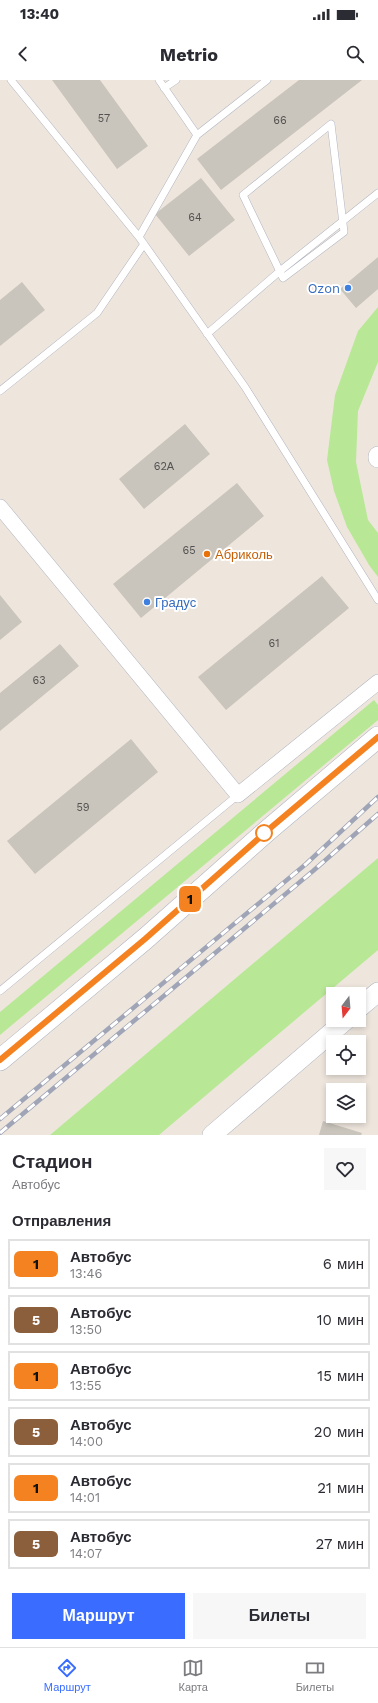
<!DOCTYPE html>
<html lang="ru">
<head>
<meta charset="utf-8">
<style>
	body { margin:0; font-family:"Work Sans",sans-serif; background:#f7f7f7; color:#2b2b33; height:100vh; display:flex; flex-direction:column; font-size:15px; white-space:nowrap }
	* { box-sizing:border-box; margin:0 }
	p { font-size:13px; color:#7c7c81 }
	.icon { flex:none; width:22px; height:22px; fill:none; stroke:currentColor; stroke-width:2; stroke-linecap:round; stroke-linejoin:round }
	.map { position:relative; height:1055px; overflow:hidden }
	.side { display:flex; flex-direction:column; background:#fff; flex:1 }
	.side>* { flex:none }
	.badge { padding:0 8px; border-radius:6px; font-size:14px; line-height:26px }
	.needle { width:26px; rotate:196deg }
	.tools { position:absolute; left:326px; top:907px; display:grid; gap:8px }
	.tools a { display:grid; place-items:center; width:40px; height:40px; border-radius:0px; background:#fff; box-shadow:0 2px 6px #0003; font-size:20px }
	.map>.badge { position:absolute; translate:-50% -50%; box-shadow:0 0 0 2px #fff }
	h2 { padding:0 12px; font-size:15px; line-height:36px }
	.round { display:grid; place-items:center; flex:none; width:42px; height:42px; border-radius:0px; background:#f7f7f7 }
	.head { display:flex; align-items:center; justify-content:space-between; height:68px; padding:0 12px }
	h1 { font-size:19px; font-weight:700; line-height:30px }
	.button { display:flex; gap:8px; margin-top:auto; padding:8px 12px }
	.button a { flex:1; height:46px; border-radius:0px; background:#3a6dff; color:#fff; font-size:16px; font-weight:700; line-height:46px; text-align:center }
	.button a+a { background:#f7f7f7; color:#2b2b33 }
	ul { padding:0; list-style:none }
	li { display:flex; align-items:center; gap:12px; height:50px; margin:0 8px 6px; padding:0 4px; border:2px solid #e1e1e2; border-radius:0px }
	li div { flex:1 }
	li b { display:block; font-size:15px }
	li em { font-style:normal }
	li .badge { min-width:44px; font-weight:700; text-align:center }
	.status { display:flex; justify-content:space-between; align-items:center; height:28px; padding:0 20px; background:#fff; direction:ltr }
	.status svg { height:11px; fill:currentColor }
	header { display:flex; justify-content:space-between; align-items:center; height:52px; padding:0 12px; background:#fff; font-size:18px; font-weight:700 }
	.menu { display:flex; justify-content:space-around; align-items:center; height:56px; border-top:1px solid #e1e1e2; background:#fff; font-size:11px; color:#7c7c81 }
	.menu a { display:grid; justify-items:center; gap:2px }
	.menu .active { color:#3a6dff }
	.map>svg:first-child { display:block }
</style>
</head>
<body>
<div class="status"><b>13:40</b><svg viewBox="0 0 49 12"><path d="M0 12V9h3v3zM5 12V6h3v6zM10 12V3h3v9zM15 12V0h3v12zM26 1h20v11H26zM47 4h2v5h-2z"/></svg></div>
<header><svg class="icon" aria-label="back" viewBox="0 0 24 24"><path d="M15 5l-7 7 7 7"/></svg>Metrio<svg class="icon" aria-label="search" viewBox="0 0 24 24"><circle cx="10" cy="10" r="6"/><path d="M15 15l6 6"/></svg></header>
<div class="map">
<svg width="378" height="1055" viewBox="0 0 378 1055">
	<rect width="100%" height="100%" fill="#eee6dd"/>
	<path fill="#b8e896" d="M378 227V282L358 331 356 382 368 440 378 453V497L369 485 347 447 334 411 327 380 335 315 358 251Z
		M374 620 378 625V640L0 955V932Z
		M378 778V870L159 1055H50Z"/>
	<path fill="#c9c4bc" d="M52 0H100L148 66 117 89Z
		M299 0H362L221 110 197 79Z
		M201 98 235 140 189 176 155 134Z
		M378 177V209L356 228 340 209Z
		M22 202 45 230 0 266V220Z
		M185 344 210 374 144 429 119 399Z
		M237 403 264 436 141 538 113 504Z
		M322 496 349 528 226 630 198 597Z
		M0 515 22 542 0 560Z
		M60 564 79 586 0 651V613Z
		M131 659 158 692 35 794 7 761Z
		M323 1041 362 1053 361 1055H319Z"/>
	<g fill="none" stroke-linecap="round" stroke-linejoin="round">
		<g stroke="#b1b5c0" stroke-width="8">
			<path id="service" d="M11 0 139 157
				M159 0 197 55 139 157 245 307 378 520
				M164 8 176 0
				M331 44 344 152 283 198 243 115Z
				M197 55 267 0
				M207 254 280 191 378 113
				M0 311 97 233 144 164
				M0 911 238 715"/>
		</g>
		<g stroke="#b1b5c0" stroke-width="16">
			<path id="minor" d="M0 427 238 715 378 602"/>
		</g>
		<g stroke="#b1b5c0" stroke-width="20">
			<path id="tertiary" d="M378 376V378
				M359 928 378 912
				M212 1055 346 940"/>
		</g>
		<g stroke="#b1b5c0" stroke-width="22">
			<path id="secondary" d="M0 980 145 859 267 751 378 657"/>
		</g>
		<use href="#service" stroke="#fff" stroke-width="7"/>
		<use href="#minor" stroke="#fff" stroke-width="15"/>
		<use href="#tertiary" stroke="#fff" stroke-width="19"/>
		<use href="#secondary" stroke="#fff" stroke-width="21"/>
		<g stroke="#9fa5b7" stroke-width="4.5">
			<path id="rail" d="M0 1039 306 784 378 717
				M0 1053 313 791 378 734"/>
		</g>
		<use href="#rail" stroke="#fff" stroke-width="3" stroke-dasharray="9" stroke-linecap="butt"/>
	</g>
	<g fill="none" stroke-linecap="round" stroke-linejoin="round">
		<g stroke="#fff" stroke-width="9">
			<path id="line" d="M0 980 145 859 268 750 378 657"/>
		</g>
		<use href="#line" stroke="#f58220" stroke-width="6"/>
	</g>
	<g fill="#3f7fe0" stroke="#fff" stroke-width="1.5">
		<circle cx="348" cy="208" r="4"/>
		<circle cx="147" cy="522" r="4"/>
	</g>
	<circle fill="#e8710a" stroke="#fff" stroke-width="1.5" cx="207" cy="474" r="4"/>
	<circle fill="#fff" stroke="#f58220" stroke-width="2" cx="264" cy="753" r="8"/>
	<g text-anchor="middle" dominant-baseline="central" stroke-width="4" stroke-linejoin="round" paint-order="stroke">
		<g font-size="11" fill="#535250">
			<text x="104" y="38">57</text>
			<text x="280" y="40">66</text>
			<text x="195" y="137">64</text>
			<text x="164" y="386">62А</text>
			<text x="189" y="470">65</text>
			<text x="274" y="563">61</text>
			<text x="39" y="600">63</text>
			<text x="83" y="727">59</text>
		</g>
		<g font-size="13" fill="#366cbe" stroke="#fff" text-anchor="end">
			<text x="340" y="208">Ozon</text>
			<text x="155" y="522" text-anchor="start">Градус</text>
		</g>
		<g font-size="13" fill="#c56008" stroke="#fff" text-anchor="start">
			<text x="215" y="474">Абриколь</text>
		</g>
	</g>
</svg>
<div class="tools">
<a><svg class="needle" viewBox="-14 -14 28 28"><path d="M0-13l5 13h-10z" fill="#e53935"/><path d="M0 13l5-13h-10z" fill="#7c7c81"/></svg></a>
<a><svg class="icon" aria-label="locate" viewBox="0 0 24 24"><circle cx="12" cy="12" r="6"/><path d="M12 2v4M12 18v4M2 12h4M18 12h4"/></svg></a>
<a><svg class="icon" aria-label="layers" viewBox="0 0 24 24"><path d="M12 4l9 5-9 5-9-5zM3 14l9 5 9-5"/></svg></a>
</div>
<b class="badge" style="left:190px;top:819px;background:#f58220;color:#111">1</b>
</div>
<section class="side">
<div class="head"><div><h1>Стадион</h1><p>Автобус</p></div><a class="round"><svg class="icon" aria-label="heart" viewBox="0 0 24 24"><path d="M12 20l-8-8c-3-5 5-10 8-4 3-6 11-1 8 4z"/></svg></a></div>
<h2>Отправления</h2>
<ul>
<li><span class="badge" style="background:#f58220;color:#111">1</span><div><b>Автобус</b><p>13:46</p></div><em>6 мин</em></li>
<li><span class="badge" style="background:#8b5e3c;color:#fff">5</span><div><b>Автобус</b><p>13:50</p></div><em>10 мин</em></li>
<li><span class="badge" style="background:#f58220;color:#111">1</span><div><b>Автобус</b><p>13:55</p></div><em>15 мин</em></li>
<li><span class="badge" style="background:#8b5e3c;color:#fff">5</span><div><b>Автобус</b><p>14:00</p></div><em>20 мин</em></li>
<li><span class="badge" style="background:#f58220;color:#111">1</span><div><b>Автобус</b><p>14:01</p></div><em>21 мин</em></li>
<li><span class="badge" style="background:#8b5e3c;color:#fff">5</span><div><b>Автобус</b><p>14:07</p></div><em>27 мин</em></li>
</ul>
<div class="button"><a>Маршрут</a><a>Билеты</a></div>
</section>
<nav class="menu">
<a class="active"><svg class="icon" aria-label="directions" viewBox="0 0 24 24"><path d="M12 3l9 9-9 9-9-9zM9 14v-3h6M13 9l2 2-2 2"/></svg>Маршрут</a>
<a><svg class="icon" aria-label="map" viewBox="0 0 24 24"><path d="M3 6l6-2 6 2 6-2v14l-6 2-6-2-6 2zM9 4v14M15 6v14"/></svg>Карта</a>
<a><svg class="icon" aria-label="tickets" viewBox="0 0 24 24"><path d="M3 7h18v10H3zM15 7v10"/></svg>Билеты</a>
</nav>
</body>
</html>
